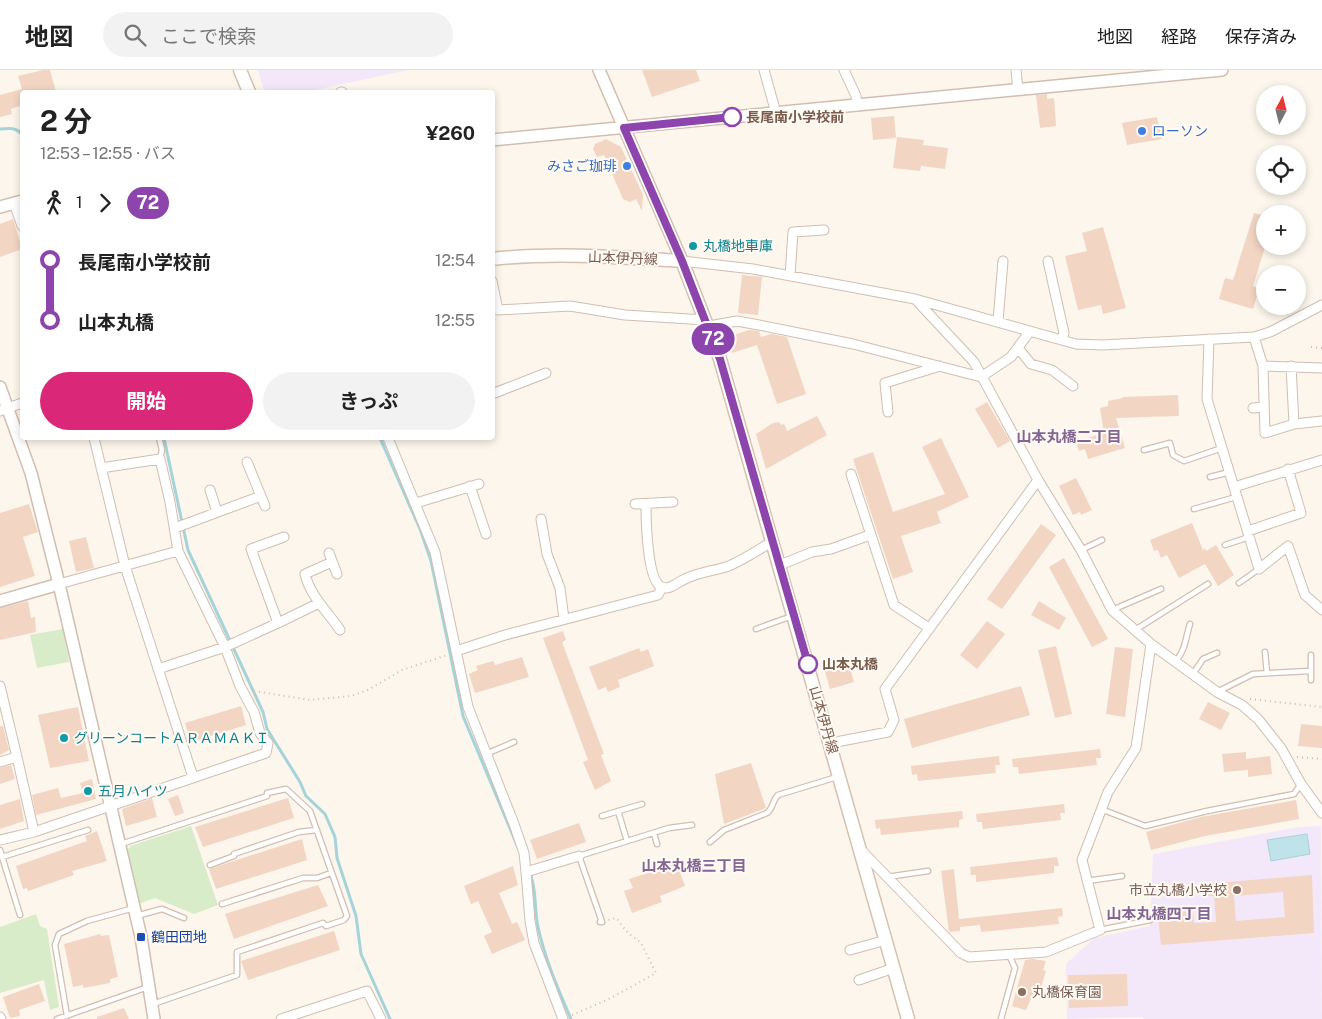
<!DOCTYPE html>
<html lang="ja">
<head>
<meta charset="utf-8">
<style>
	body { margin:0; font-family:"Public Sans","Noto Sans JP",sans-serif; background:#f2f2f2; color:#222; height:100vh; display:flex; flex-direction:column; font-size:19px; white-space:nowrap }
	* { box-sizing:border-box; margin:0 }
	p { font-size:16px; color:#767676 }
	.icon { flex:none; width:28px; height:28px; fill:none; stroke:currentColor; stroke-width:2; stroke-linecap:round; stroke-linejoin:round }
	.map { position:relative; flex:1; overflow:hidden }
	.side { position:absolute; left:20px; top:20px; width:475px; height:350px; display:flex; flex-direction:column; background:#fff; border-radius:5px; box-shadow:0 2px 8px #0003 }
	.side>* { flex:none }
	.badge { padding:0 10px; border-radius:16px; font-size:18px; line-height:32px }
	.needle { width:32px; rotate:7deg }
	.tools { position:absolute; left:1256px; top:15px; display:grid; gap:10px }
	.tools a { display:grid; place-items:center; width:50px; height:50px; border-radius:50%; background:#fff; box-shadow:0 2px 8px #0003; font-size:25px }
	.map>.badge { position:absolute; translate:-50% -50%; box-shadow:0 0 0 2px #fff }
	.legs { display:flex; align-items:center; gap:8px; height:55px; padding:0 20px; font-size:16px }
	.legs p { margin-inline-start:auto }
	.summary { display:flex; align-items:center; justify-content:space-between; height:85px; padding:0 20px }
	h1 { font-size:28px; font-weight:700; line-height:38px }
	.action { display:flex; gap:10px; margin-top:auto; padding:10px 20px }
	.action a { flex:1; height:58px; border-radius:30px; background:#db2777; color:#fff; font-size:20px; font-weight:700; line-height:58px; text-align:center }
	.action a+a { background:#f2f2f2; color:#222 }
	ul { padding:0 20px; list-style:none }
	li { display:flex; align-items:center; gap:18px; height:60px; font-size:19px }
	li i { display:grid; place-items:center; width:8px; height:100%; margin:0 6px; background:currentColor }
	li i::after { content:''; width:12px; height:12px; margin:-6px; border:4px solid; border-radius:50%; background:#fff }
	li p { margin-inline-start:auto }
	li:first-child i { background:linear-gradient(#0000 50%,currentColor 0) }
	li:last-child i { background:linear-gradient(currentColor 50%,#0000 0) }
	header { display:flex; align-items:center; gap:30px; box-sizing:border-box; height:70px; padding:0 25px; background:#fff; border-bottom:1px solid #e0e0e0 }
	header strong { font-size:24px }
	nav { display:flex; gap:28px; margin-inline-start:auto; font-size:18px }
	.search { width:350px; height:45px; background:#f2f2f2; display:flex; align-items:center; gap:12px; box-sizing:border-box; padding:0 18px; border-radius:28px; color:#767676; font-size:19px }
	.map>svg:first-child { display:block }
</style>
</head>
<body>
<header>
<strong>地図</strong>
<div class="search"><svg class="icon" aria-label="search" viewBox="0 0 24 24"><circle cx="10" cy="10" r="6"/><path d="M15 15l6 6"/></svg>ここで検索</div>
<nav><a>地図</a><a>経路</a><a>保存済み</a></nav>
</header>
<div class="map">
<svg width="1322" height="949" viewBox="0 0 1322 949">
	<rect width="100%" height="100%" fill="#fdf6ec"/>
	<path fill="#f3e8fa" d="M258 0H408L306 22H269L264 21Z
		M1321 756 1322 949H1143V947L1067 949 1066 894 1094 868 1150 856 1153 784 1299 757Z"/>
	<path fill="#d8ecc9" d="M63 559 69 592 37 598 30 565Z
		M191 756 218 835 194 844 155 828 138 834 127 781 130 776Z
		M36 844 40 856 47 859 59 937 50 940 44 910 0 923V857Z"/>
	<path fill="#bfe3e8" stroke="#a5d3da" d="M1307 764 1310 784 1271 791 1267 770Z"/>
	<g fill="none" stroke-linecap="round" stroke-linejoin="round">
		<path stroke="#a5d3da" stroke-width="3" d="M0 59C9 58 17 57 22 65
			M164 368 188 480 263 642 267 659 300 712 306 726 325 744 335 767 337 788 356 846 361 884 390 949
			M380 368 420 459 431 491 463 646 519 780
			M530 803C537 820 534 839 538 857 545 889 558 919 571 949"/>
	</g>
	<path fill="#f3d5c3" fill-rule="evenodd" d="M43 0H50L56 22H22V35L11 39 12 44 0 47V25L22 19 18 6Z
		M642 0H696L700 11 652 27Z
		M1047 24V29L1054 28 1056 56 1040 58 1036 25Z
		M894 46 896 68 873 70 871 48Z
		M1157 47 1162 69 1127 75 1122 53Z
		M897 67 924 70 923 75 948 78 945 99 921 96 920 101 893 98Z
		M606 69 621 77 643 125 642 141 636 129 630 132 623 129 604 85 597 87 593 79 595 74Z
		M1254 143 1265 146V177L1253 216 1259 219 1253 239 1219 229 1225 208 1233 210Z
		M13 149 22 179 0 187V154Z
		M1103 157 1126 238 1103 244 1101 235 1078 240 1065 186 1087 181 1082 163Z
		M742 205 762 207 758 245 738 243Z
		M749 260 759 261 761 267 771 264 787 267 806 324 777 334 757 275 732 283 727 267Z
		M1178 325 1179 346 1116 348 1125 378 1088 389 1085 379 1079 381 1076 371 1104 363 1100 338 1108 336V331L1123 328V327Z
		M987 332 1010 371 998 378 975 339Z
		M817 346 827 365 766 399 756 364 773 353 779 352 781 355 784 354 787 361Z
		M941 368 969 427 937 442 941 453 901 466 913 502 893 509 853 389 873 382 893 442 945 424 922 377Z
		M1076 408 1092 440 1081 445 1080 442 1073 445 1059 416Z
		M29 434 38 462 23 467 35 506 0 517V443Z
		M1192 453 1203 480 1205 478 1206 481 1216 475 1234 505 1218 516 1205 494 1179 508 1167 485 1161 488 1158 480 1154 481 1150 470Z
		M1041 454 1056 465 1002 539 987 529Z
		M86 467 94 498 76 502 69 471Z
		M1064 488 1108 569 1092 577 1049 497Z
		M28 531 31 548 35 547 36 562 0 570V538Z
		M1039 531 1066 548 1059 560 1031 545Z
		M987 551 1005 564 977 599 960 585Z
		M563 561 566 570 562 572 604 684 601 685 611 711 595 720 583 692 588 690 543 568Z
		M1056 576 1072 644 1055 648 1038 580Z
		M1115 577 1133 579 1125 647 1106 644Z
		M639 578 641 582 648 579 654 596 618 610 620 617 608 622 606 617 598 620 589 597Z
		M522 587 529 607 475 623 469 604 478 600 476 596 493 591 495 595Z
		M847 588 854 612 830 619 823 595Z
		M1021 616 1030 645 912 678 904 649Z
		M1208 632 1230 643 1221 660 1199 649Z
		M241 636 246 655 191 672 185 653Z
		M78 637 89 691 50 698 38 645Z
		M1301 654 1322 656V678L1298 676Z
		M0 656H3L9 680 0 685Z
		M1100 679 1101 688H1096L1097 695 1019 704 1018 697H1013L1012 689Z
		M1246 682V689L1270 686 1272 704 1248 707V700L1224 702 1222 684Z
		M999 686 1000 695H995L996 703 918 711 917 704 912 705 911 696Z
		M751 693 766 738 724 754 715 704Z
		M11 695 15 709 0 714V698Z
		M92 709 96 729 36 745 32 725 58 718 61 728 83 723 80 713Z
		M178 725 184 743 175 746 168 729Z
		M152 728 157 747 126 756 122 739Z
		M288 728 294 748 203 777 195 757Z
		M20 729 24 751 0 759V735Z
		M1296 730 1299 749 1205 766 1151 780 1146 762 1201 747Z
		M1064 734 1065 743H1060L1061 750 983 759 982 752H977L976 744Z
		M962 741 963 749 959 750V757L881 765 880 758 876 759 875 750Z
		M579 753 586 772 537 789 530 770Z
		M97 761 107 791 72 801 74 805 28 821 27 818 23 819 16 796 87 771 85 766Z
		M302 769 307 790 216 819 209 799Z
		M1057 787 1059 796H1054V803L976 812V805H971L970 797Z
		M677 794 685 816 660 826 662 832 632 843 624 821 633 818 629 809Z
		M513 796 518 815 499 823 512 854 517 852 525 870 492 884 484 866 492 862 478 831 471 834 464 816Z
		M954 799 959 849 1062 838 1063 846 1058 847 1059 854 981 862 980 855 960 857V861L949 862 941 801Z
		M1312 805 1314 863 1161 875 1158 847 1179 846 1178 842 1193 841 1194 853 1216 852 1214 826H1205L1204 814ZM1283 822 1285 847 1236 851 1234 826Z
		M318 815 328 836 234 869 225 844Z
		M334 861 340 880 248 910 241 891Z
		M100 864 101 866 109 865 118 907 110 909V913L83 918V915L73 917 64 874Z
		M1033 889 1046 891 1043 900 1046 901 1041 918 1036 917 1026 940 1012 936 1025 890Z
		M1127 904 1128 936 1069 938 1068 905Z
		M39 914 45 931 19 940 20 946 10 948 3 927Z
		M124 938 129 949H97V947Z"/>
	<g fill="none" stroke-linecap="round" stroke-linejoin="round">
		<g stroke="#d1beb0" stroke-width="7">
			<path id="service" d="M159 368 162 380 160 389
				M1144 380 1170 373 1173 385 1184 391 1222 378
				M1210 407 1230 402
				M1194 439 1236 427
				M1225 475 1249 467
				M1081 480 1102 470
				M1239 513 1259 499
				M1112 540 1161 519
				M756 559 792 546
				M1135 560 1208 514
				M1265 582 1267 603
				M1176 591C1186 579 1185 569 1190 554
				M1193 604 1203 589 1217 583
				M1311 610V585
				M1217 622 1253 604 1310 601
				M486 684 514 672
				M1101 739 1145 756 1207 741 1294 724 1301 714
				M618 741 627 771
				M602 746 642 734
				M654 763 657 774
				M710 772 724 760 767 743C773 739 772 731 778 725L837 707
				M121 774 267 726V723L286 719 310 741 347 846 344 850 326 856 323 853 237 882V905L153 934
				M0 780 20 845
				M2 787 88 760
				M210 795 234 786V784L299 762 317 760
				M887 807 928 801
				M1087 811 1122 806
				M222 834 303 808H317L331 803
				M136 846 162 839 184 848
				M600 852H602L579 786 669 758 692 755
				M1100 860 1150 850
				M67 946 55 875 59 864 87 851 134 838
				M57 949 148 917
				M1001 949 1015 898 1009 885"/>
		</g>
		<g stroke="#d1beb0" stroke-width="11">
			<path id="minor" d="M764 0 776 43
				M844 0 856 26 857 36
				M1016 0 1018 20
				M341 22H342
				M14 133 22 156
				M682 191 753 199 915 229 1076 274 1102 275 1254 267 1270 262 1322 235
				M1048 191 1064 263 1062 270
				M790 206 793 162 824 160
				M492 211 498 240 570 236 625 245 706 250
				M998 251 1003 191
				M709 256 737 251 759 255 853 274 981 307 1011 287 1030 261
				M1254 267 1263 296 1265 363 1294 354
				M1209 269 1207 329 1259 499 1288 476 1305 525 1322 540
				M1018 278 1031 294 1052 300 1073 316
				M1263 296 1322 298
				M1291 296 1294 354 1322 351
				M492 324 546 303
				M1253 338 1264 337
				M0 341 22 333
				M888 342 885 313 940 296
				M94 368 125 496 193 707
				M388 368 435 482 468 637 514 754 524 783 526 802 579 786
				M247 392 265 436
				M851 404 894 535 929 558
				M1038 410 1081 480 1112 540 1151 574 1217 622 1242 635 1258 649 1281 678 1301 714 1322 743
				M470 416 486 464
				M1234 417 1322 390
				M210 420 217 442
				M416 433 479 414
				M635 434 673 432
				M646 434C646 449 647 507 660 516 669 522 677 512 685 509 697 503 712 501 726 497 742 491 758 480 773 471
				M541 449 547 484 560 518 564 549
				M175 458 261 426
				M1248 461 1301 443 1288 399
				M329 483 337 504
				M332 492 305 504C310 526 328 542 340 560
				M780 495 812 482 831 479 870 465
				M59 514 178 481 170 432 160 389 101 398
				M278 553 319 533
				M456 581 505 565 658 525 662 517
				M158 599 225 577 278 553 251 479 284 467
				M0 616 17 687
				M831 673 888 662 894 650 885 619 1038 410 974 292 915 229
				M0 692 17 687 34 762
				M0 770 34 762 266 683 268 673 260 663 254 642 240 616 225 577 178 481
				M861 780 961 883 969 887 1046 882 1100 860 1082 790 1108 722 1136 678 1151 574
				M526 802 530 851 534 873 563 949
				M850 880 886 870
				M859 910 894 898
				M0 947 1 949
				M281 949 367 921 381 949"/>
		</g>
		<g stroke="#d1beb0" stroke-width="14">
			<path id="tertiary" d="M599 0 682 191
				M492 70 1222 0
				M0 137 22 131
				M0 317 31 403 59 514 141 867 154 949
				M0 531 59 514"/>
		</g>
		<g stroke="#d6c0b0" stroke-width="15">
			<path id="secondary" d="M240 0 249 22
				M492 189C555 182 619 187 682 191L720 289 908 949"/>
		</g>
		<path stroke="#d9b8a5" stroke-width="2" stroke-dasharray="1 4" stroke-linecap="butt" d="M1311 277 1322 278
			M254 621 310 630 351 626 368 620 402 600 447 585
			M1250 629 1322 637
			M1297 687 1322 689
			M572 945 611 928 656 903 641 873 628 863 616 848 608 850"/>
		<use href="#service" stroke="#fff" stroke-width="4.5"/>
		<use href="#minor" stroke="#fff" stroke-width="9"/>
		<use href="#tertiary" stroke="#fff" stroke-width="11"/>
		<use href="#secondary" stroke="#fff" stroke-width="12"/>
	</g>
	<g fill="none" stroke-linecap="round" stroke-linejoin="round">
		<g stroke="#fff" stroke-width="11">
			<path id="line-1" d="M732 47 624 58 682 191 720 289 808 594"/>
		</g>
		<use href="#line-1" stroke="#8e44ad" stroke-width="8"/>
	</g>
	<g fill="#fff" stroke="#8e44ad" stroke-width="2.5">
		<circle cx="732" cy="47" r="9"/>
		<circle cx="808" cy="594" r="9"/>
	</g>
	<g fill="#3f7fe0" stroke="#fffaf3" stroke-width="2">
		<circle cx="1142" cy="61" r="5"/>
		<circle cx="627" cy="96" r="5"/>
	</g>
	<g fill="#0f9aa8" stroke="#fffaf3" stroke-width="2">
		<circle cx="693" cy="176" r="5"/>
		<circle cx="64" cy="668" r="5"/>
		<circle cx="88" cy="721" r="5"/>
	</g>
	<g fill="#8d6e63" stroke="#fffaf3" stroke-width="2">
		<circle cx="1237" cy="820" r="5"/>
		<circle cx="1022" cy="922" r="5"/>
	</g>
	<rect fill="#1a4fb4" stroke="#fffaf3" stroke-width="2" x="136" y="862" width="10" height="10" rx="2.5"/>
	<g text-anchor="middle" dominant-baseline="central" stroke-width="4" stroke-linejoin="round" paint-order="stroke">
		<g font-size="14" font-weight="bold" fill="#7a5c4d" stroke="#fffaf3" text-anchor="start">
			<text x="746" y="47">長尾南小学校前</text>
			<text x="822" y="594">山本丸橋</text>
		</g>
		<g font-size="14" fill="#366cbe" stroke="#fffaf3" text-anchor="start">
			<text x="1152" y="61">ローソン</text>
			<text x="617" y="96" text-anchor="end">みさご珈琲</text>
		</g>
		<g font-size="14" fill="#0d838f" stroke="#fffaf3" text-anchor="start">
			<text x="703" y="176">丸橋地車庫</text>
			<text x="74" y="668">グリーンコートＡＲＡＭＡＫＩ</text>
			<text x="98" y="721">五月ハイツ</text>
		</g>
		<g font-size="14" fill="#7a5c4d" stroke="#fffaf3">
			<text transform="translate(623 188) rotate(2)">山本伊丹線</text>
			<text transform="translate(824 650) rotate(74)">山本伊丹線</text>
		</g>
		<g font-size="14" fill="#785e54" stroke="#fffaf3" text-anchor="end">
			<text x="1227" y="820">市立丸橋小学校</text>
			<text x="1032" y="922" text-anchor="start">丸橋保育園</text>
		</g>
		<g font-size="14" fill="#164399" stroke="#fffaf3" text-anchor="start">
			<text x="151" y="867">鶴田団地</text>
		</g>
		<g font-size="15" font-weight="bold" fill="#846695" stroke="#fffaf3">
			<text x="1069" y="366">山本丸橋二丁目</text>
			<text x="694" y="795">山本丸橋三丁目</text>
			<text x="1159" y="843">山本丸橋四丁目</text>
		</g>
	</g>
</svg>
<div class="tools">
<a><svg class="needle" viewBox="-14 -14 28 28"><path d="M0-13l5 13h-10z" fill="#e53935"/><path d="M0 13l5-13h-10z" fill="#767676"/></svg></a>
<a><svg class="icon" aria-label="locate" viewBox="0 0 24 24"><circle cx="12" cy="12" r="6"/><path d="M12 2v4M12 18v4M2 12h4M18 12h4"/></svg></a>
<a>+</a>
<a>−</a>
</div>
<b class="badge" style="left:713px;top:269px;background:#8e44ad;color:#fff">72</b>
<section class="side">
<div class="summary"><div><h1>2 分</h1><p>12:53 – 12:55 · バス</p></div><b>¥260</b></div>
<div class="legs"><svg class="icon" aria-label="walk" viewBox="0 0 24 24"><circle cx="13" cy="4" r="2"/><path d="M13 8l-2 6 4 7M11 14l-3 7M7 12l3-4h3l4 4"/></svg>1<svg class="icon" aria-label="forward" viewBox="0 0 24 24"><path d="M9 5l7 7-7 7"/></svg><b class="badge" style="background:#8e44ad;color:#fff">72</b></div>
<ul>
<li><i style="color:#8e44ad"></i><b>長尾南小学校前</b><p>12:54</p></li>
<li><i style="color:#8e44ad"></i><b>山本丸橋</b><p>12:55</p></li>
</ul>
<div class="action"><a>開始</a><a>きっぷ</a></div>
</section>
</div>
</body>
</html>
